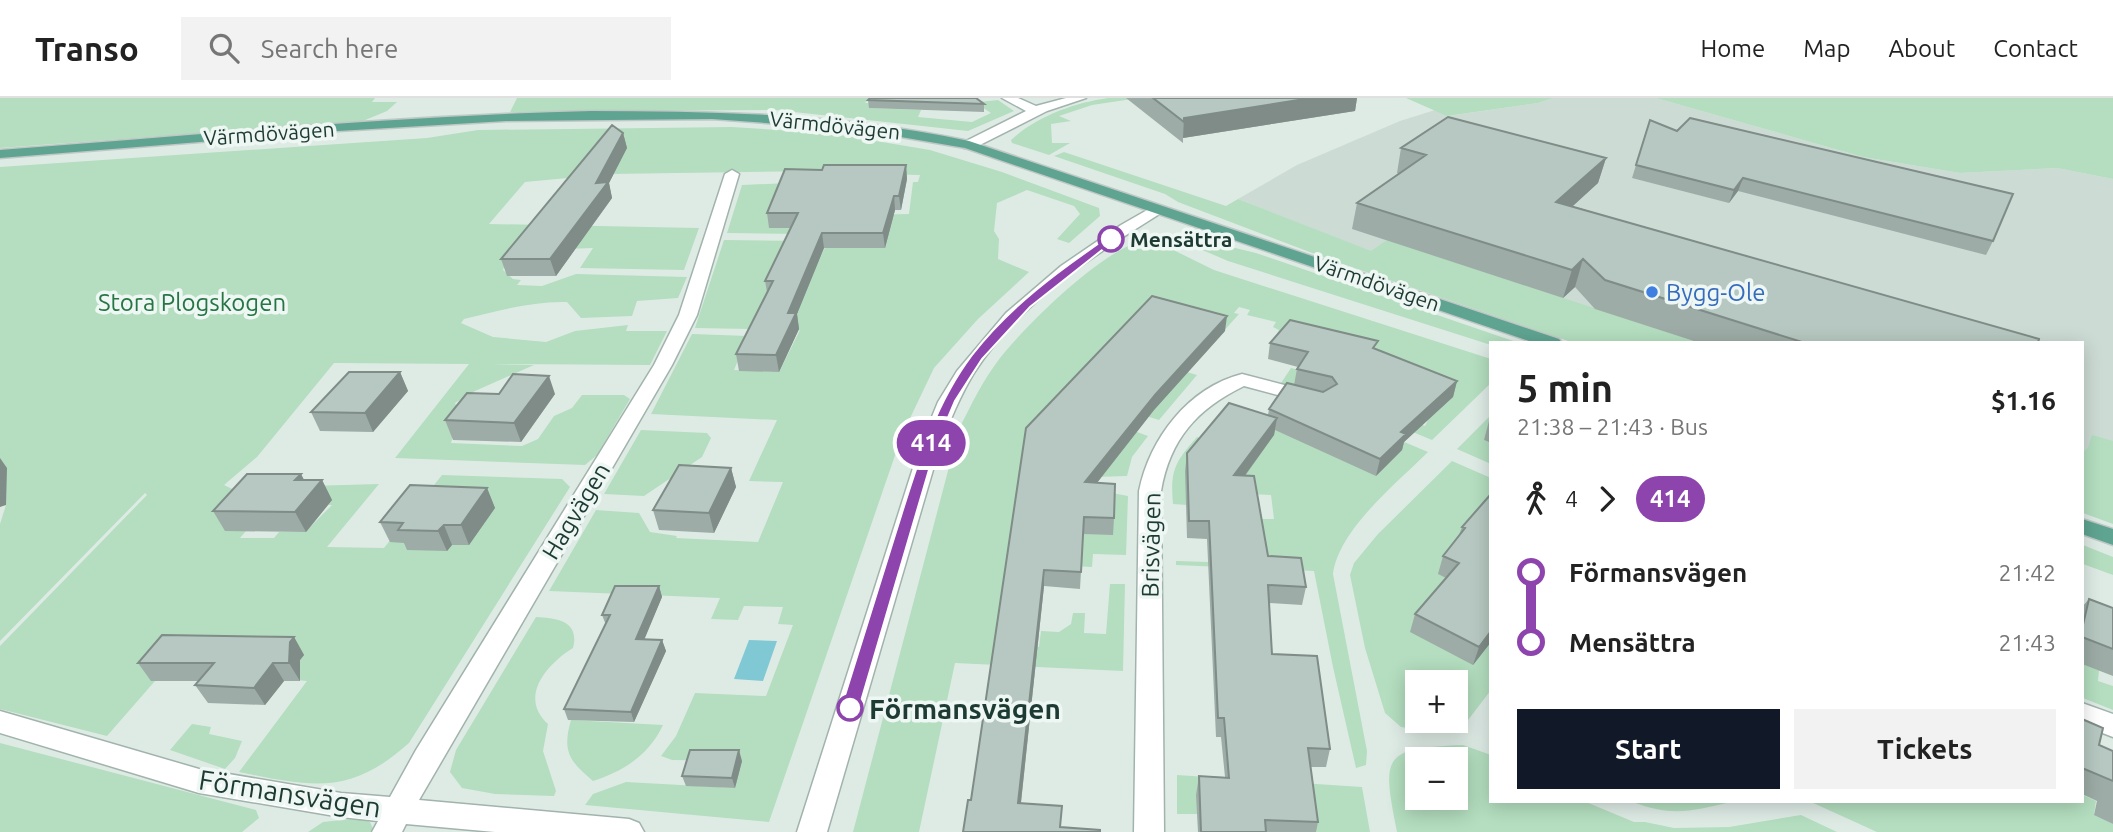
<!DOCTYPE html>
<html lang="en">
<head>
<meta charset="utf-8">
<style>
	body { margin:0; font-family:Ubuntu,sans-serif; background:#f2f2f2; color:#222; height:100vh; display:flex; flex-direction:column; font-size:26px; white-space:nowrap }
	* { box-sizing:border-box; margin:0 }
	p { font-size:23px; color:#767676 }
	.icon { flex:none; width:38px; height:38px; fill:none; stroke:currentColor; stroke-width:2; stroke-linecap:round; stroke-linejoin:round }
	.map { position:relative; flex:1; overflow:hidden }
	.side { position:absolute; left:1489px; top:243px; width:595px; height:462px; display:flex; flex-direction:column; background:#fff; border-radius:0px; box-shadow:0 4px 18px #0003 }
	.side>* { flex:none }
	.badge { padding:0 14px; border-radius:23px; font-size:24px; line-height:46px }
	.fabs { position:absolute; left:1405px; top:572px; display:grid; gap:14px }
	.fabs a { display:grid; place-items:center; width:63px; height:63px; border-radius:0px; background:#fff; box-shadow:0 4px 18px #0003; font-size:35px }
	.map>.badge { position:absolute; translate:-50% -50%; box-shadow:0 0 0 4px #fff }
	.legs { display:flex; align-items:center; gap:10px; height:77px; padding:0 28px; font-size:23px }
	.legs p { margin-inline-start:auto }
	.head { display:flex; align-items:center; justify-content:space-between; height:119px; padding:0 28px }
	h1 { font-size:38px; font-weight:700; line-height:52px }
	.action { display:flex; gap:14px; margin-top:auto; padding:14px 28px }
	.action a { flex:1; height:80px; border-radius:0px; background:#111827; color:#fff; font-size:28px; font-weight:700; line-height:80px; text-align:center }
	.action a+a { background:#f2f2f2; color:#222 }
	ul { padding:0 28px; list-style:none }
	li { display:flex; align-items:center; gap:24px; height:70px; font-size:26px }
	li i { display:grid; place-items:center; width:10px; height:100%; margin:0 9px; background:currentColor }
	li i::after { content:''; width:18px; height:18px; margin:-9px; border:5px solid; border-radius:50%; background:#fff }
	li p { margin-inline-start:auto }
	li:first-child i { background:linear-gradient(#0000 50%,currentColor 0) }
	li:last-child i { background:linear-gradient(currentColor 50%,#0000 0) }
	header { display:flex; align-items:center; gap:42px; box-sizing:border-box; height:98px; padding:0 35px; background:#fff; border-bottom:2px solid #e0e0e0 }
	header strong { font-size:33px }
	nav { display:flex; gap:38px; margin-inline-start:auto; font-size:24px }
	.search { width:490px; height:63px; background:#f2f2f2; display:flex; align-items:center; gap:18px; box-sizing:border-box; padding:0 24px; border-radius:0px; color:#767676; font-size:26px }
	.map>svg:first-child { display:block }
</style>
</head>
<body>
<header>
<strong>Transo</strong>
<div class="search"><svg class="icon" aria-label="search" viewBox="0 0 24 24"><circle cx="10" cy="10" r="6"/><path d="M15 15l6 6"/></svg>Search here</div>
<nav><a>Home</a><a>Map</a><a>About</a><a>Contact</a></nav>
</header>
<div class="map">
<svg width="2113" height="734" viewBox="0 0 2113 734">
	<rect width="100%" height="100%" fill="#deebe5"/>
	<path fill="#ccdbd4" d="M1553 0H1656L1863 59 1960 75 2057 70 2113 81V407L2083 396 2082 245H1640L1395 163 1238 101 1297 67 1400 23 1435 12 1448 18 1538 5Z"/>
	<path fill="#b4debf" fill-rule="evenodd" d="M0 0H375L372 4H397L387 13 363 23 0 50Z
		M517 0H869L865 5H872L870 10 921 12 918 19 972 24 991 15 976 5 979 4 998 2 1014 13 968 33 776 12 510 14Z
		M1108 0H1139L1092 7 1059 18 1071 23 1051 26 1052 45H1070L1049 57 1012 45 1011 42C1037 18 1074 5 1108 0Z
		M1406 0H1553L1538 5 1447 18Z
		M1656 0H2113V81L2057 70 1960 75 1863 59Z
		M732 29 828 35 930 52 1002 74 1099 110 1100 118 1069 145 1057 141 1080 116 1074 108 1027 92 997 105 994 133 999 141 998 161 1029 174 978 221 934 270 902 337 769 724 585 707 593 696 626 684 735 690 741 663 672 662 661 658 676 638 695 595 766 598 793 527 778 526 783 509 744 508 738 522 711 521 720 500 549 493 596 412 639 415 650 434 677 438 676 440 758 444 783 384 749 383 777 322 651 316 692 236 748 238 734 272 779 274 800 232 695 230 724 142 803 143 811 180 825 149 888 137 727 135 742 87 788 85 863 117 909 116 913 84H918L920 77 882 76V72L610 76 525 84 489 126 699 130 684 172 580 170 593 150 516 153 506 163 503 172 513 181 521 182 517 187 542 188 576 176 687 179 678 200 637 203 632 218 581 220 567 204C532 203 498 213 464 221L461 225 493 239 546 244 575 233 628 227 626 233H667L650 267 491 266 534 267 475 293 455 305 460 316 451 345 522 348 538 341 554 318 572 310 582 297H624L630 301 597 357 585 367 395 360 469 266 334 265 257 359 224 387 253 401 246 433 240 440H274L279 434H305L332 407H328L331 402 308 388 379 386 327 449 384 450 442 377 562 381 570 389 409 645C350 698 312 689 239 674L307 583 286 581 303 557 152 583H155L107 638 0 611V548L147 397 145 395 0 543V426L6 407 0 372V69L427 40 478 32Z
		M1064 54 1226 108 1238 101 1371 153 1387 142 1700 245H1574L1328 161 1178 104 1165 96 1054 58Z
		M1194 140 1256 155 1519 245 1491 247 1228 163 1200 151 1189 142Z
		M1151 141 1214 172 1491 261V285L1432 342 1345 306 1376 309 1425 328 1428 322 1453 299 1286 288 1281 285 1291 270 1311 275 1275 240 1279 232 1273 229 1276 224 1247 217 1250 212 1239 209 1234 215 1239 216 1187 274 1197 277 1159 322 1136 315 1137 334 1148 338 1132 359 1127 378 1037 381 1128 398 1126 457 1093 456 1092 469 1030 466 998 547 1039 549 1041 533 1059 534 1071 526 1073 515H1085L1084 535 1106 536 1110 486H1125L1123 573 955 565 919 734H853L959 331C971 307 983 282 1000 260 1026 227 1109 144 1151 141Z
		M1491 317V334L1484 342 1491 345V366L1457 351Z
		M1267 327 1383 335 1428 354C1396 386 1339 431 1333 476L1367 653 1366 667 1356 670 1333 569 1314 473 1176 467V463L1208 464 1254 421H1274L1271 397 1187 393V407L1173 406C1170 372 1175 364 1197 339L1209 343Z
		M641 332 707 335 711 340 702 359 644 398 604 396Z
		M2092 337 2113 343V426L2083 415V354L2088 350Z
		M1452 363 1491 380 1488 500 1491 592 1465 626 1424 633 1401 629 1385 615 1365 550 1350 477 1354 465 1378 436ZM1418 584H1456V623H1418Z
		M2083 447 2113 459V477L2083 466Z
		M536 519C557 520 580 523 573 550 547 566 518 599 548 626L543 653 556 693 554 698 495 696 462 690 450 674 456 652Z
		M2082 566 2099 572 2098 583 2113 588V612L2083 600Z
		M571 622 663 627C649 657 624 673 593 683 569 663 562 653 571 622Z
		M192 626 211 629 209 636 242 643 235 660 225 671 170 652Z
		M0 645 256 712 259 720 242 734H0Z
		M1463 647 1491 657V704H1586L1634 724H1645L1674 730 1729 729 1801 717 1837 734H1397C1382 658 1381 650 1463 647ZM1418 662H1456V700H1418Z
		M1177 677 1362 689 1370 734H1313L1308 702 1197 716H1177Z
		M2083 697 2096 703 2094 716 2113 726V734H1877L1811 704H2082Z
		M1633 704H1731C1693 713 1671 719 1633 704Z
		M360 720 370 724 373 731 370 734H308L323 724Z"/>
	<path fill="#81c8d5" d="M749 542 777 543 763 583 734 581Z"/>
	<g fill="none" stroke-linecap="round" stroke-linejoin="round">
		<g stroke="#a1b3ac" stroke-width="3">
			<path id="minor" d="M1002 0H1018L1036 8 1066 0H1086L1047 13 974 50H964V44L1026 13Z
				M732 72 739 76 697 217 672 267 419 702 629 721 639 725 644 734H495L406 726 402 734H372L378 723 341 719 199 695 0 635V613L199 671 341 695 390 699 416 652 654 267 679 217 725 76Z
				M1156 107 1161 109 1164 112 1161 115C1092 158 1019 205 974 275 960 298 950 323 940 348L827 734H797L920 348 938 304 957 273 1006 215 1061 168 1121 127Z
				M1242 276 1315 295 1318 299 1308 305 1244 288C1197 311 1170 341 1161 393L1164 734H1134L1139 393C1150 340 1188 290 1242 276Z
				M2082 605 2113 616V639L2082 627Z"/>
		</g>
		<g stroke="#c0c8c6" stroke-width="3">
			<path id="major" d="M591 13C718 13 844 16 969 43L1559 241 1562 245H1535L965 50 860 32 712 21 506 23 338 33 0 60V52C197 37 393 18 591 13Z
				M2082 421 2113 431V447L2082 436Z"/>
		</g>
		<use href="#minor" fill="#fff" fill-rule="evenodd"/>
		<use href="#major" fill="#5fa491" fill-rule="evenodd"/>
	</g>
	<path fill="#9daca6" d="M1126 0H1357L1355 13 1183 40V45Z
		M868 2 984 6V14L869 10Z
		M1650 22 1677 33 1993 143 1986 157 1738 93 1729 105 1632 80Z
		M623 35 627 50 609 85 612 100 556 178H507L501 161Z
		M1401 50 1606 60 1598 85 1572 108 2038 245H1700L1595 211 1575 189 1563 200 1352 131 1357 105 1399 76 1397 75Z
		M906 67 907 81 901 112H895L885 150H824L797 216 799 231 779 274 739 273 736 256 767 194 765 183 791 130H769L767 115 822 72Z
		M1225 233 1154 312 1097 385 1114 420 1113 437 1083 436 1080 491 1044 488 1021 705 963 734 971 702 1026 330Z
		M1270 245 1377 251 1457 283 1453 299 1404 344 1402 352 1376 378 1275 332 1274 337 1245 378 1268 458 1306 489 1302 507 1269 505 1272 556 1330 651 1326 669H1310L1318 724 1316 734H1198L1196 697 1199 678 1225 679 1221 639H1216L1207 441 1187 440 1185 373 1187 355 1268 317 1269 311 1294 287 1297 271 1298 269 1268 261Z
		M400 274 408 293 373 334 320 333 311 314Z
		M555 296 521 344 453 342 445 322Z
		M1491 321V345L1484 342 1489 323Z
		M731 370 736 389 714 435 659 432 653 412Z
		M304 382H322L332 402 306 434 225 433 213 413Z
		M487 390 495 410 469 447H452L447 453 407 452 404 445 390 444 380 424Z
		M1491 396V544L1473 567 1410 534 1415 516 1446 480 1438 476 1443 458 1459 437 1462 429Z
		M659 488 662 499 644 541 662 542 666 553 634 624 568 622 564 611 606 527 602 517Z
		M2089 501 2113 510V578L2082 566V509Z
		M294 539 304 557 300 562V583H284L265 607 208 605 195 587 199 583H151L138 565Z
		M2082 621 2099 647 2113 653V726L2094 717 2097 703 2082 696Z
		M742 663 735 690 686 688 682 678Z"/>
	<path fill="#7f8c87" d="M1311 0H1357L1355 13 1183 40 1184 20Z
		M623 35 627 50 609 85 612 100 556 178 550 161 596 85Z
		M1606 60 1598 85 1549 130 1556 104Z
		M906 67 907 81 901 112 899 98Z
		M1743 80 1738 93 1729 105 1734 92Z
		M894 98 895 112 885 150 883 135Z
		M822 135 824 150 797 216 799 231 779 274 776 257 788 215Z
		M1583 161 1575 189 1563 200 1572 172Z
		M1227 218 1225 233 1154 312 1085 400V384L1155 297Z
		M400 274 408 293 373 334 365 315Z
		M549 278 555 296 521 344 514 325Z
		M1457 283 1453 299 1404 344 1402 352 1376 378 1380 361 1401 334Z
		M1277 320 1274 337 1232 395 1234 377Z
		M0 360 7 370 6 407 0 409Z
		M731 370 736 389 714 435 709 415Z
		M301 376 311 395 322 382 332 402 306 434 295 414V382Z
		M487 390 495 410 469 447 461 427Z
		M444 427 452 447 447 453 438 433Z
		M1044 472V488L1019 722 1018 705Z
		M659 488 662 499 640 552 636 541Z
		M1491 533V544L1473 567 1479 549Z
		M294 539 304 557 300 562V583L289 565 290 544Z
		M662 542 666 553 634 624 631 614Z
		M273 565 284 583 265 607 254 590Z
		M739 652 742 663 735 690 732 680Z"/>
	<path fill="#b6c8c1" stroke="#7f8c87" stroke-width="2" d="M870 0H976L984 6 868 2Z
		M1153 0H1311L1184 20V24Z
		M1448 19 1606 60 1556 104 2039 241 2038 245H1805L1605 182 1583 161 1572 172 1357 105 1426 57 1401 50Z
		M1690 20 2013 96 1993 143 1743 80 1734 92 1636 67 1650 22 1677 33Z
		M612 27 623 35 596 85 608 84 550 161H501Z
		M824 67H906L899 98H894L883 135H822L788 215H796L776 257 736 256 773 183H765L798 115H767L785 71 822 72Z
		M1152 198 1227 218 1155 297 1085 384 1115 386 1114 420 1084 419 1081 474 1044 472 1018 705 1062 708 1060 729 1100 732V734H963L968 702H971L1026 330Z
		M1290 222 1378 243 1373 250 1457 283 1401 334 1406 336 1380 361 1269 311 1287 285 1323 294 1337 286 1332 279 1297 271 1308 254 1270 245Z
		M349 274H400L365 315 311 314Z
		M513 276 549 278 514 325 445 322 467 295 499 296Z
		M1229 305 1277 320 1234 377 1254 378 1268 458 1301 460 1306 489 1268 487 1272 556 1317 558 1330 651 1308 650 1318 724 1265 722 1266 734H1201L1199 678 1229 680 1224 620H1218L1209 423H1189L1187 355Z
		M679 367 731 370 709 415 653 412Z
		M247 376H301L295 382H322L295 414 213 413Z
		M410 387 487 390 461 427H444L438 433 398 432 403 425 380 424Z
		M1491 396V533L1479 549 1415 516 1459 465 1443 458 1465 430 1462 429Z
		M615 488H659L636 541 662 542 631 614 564 611 610 517H602Z
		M2089 501 2113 510V551L2082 539V531Z
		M162 537 294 539 290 544 289 565H273L254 590 195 587 214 565H138Z
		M2082 621 2103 630 2099 647 2113 653V683L2082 670Z
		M690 652H739L732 680 682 678Z"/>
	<path fill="#8e44ad" stroke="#fff" stroke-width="2" d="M1108 139 1116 141 1030 209 982 261 955 303 936 348 859 610 856 614H844L841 610C859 552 877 494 895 437 915 374 932 310 972 257 1009 209 1058 173 1108 139Z"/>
	<g fill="#fff" stroke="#8e44ad" stroke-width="3.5">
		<circle cx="1111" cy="141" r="12"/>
		<circle cx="850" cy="610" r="12"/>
	</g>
	<circle fill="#3f7fe0" stroke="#eef7f3" stroke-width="2.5" cx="1652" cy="194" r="7"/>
	<g text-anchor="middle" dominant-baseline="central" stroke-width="7" stroke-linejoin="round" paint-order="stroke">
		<g font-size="21" fill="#1e3b33" stroke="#eef7f3">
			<text transform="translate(835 27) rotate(6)">Värmdövägen</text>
			<text transform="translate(269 35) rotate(-4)">Värmdövägen</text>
			<text transform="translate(1377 185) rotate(19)">Värmdövägen</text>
		</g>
		<g font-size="21" font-weight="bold" fill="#1e3b33" stroke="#eef7f3" text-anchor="start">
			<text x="1130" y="141">Mensättra</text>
		</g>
		<g font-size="24" fill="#366cbe" stroke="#eef7f3" text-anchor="start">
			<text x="1666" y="194">Bygg-Ole</text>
		</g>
		<g font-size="24" fill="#267544" stroke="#eef7f3">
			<text x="192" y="204">Stora Plogskogen</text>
		</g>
		<g font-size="24" fill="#1e3b33" stroke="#eef7f3">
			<text transform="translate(576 413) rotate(-59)">Hagvägen</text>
			<text transform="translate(1151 447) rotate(-89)">Brisvägen</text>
		</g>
		<g font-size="28" font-weight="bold" fill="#1e3b33" stroke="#eef7f3" text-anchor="start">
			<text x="869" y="610">Förmansvägen</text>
		</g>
		<g font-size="28" fill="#1e3b33" stroke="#eef7f3">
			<text transform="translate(290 695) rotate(9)">Förmansvägen</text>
		</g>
	</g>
</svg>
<div class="fabs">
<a>+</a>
<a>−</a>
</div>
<b class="badge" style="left:931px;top:345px;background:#8e44ad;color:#fff">414</b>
<section class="side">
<div class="head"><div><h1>5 min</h1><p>21:38 – 21:43 · Bus</p></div><b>$1.16</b></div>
<div class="legs"><svg class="icon" aria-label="walk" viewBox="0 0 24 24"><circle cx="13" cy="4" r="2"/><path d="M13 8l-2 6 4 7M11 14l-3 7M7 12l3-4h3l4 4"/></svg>4<svg class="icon" aria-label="forward" viewBox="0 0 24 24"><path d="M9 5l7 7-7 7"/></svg><b class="badge" style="background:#8e44ad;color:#fff">414</b></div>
<ul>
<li><i style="color:#8e44ad"></i><b>Förmansvägen</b><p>21:42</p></li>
<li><i style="color:#8e44ad"></i><b>Mensättra</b><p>21:43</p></li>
</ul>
<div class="action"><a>Start</a><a>Tickets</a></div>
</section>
</div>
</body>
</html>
